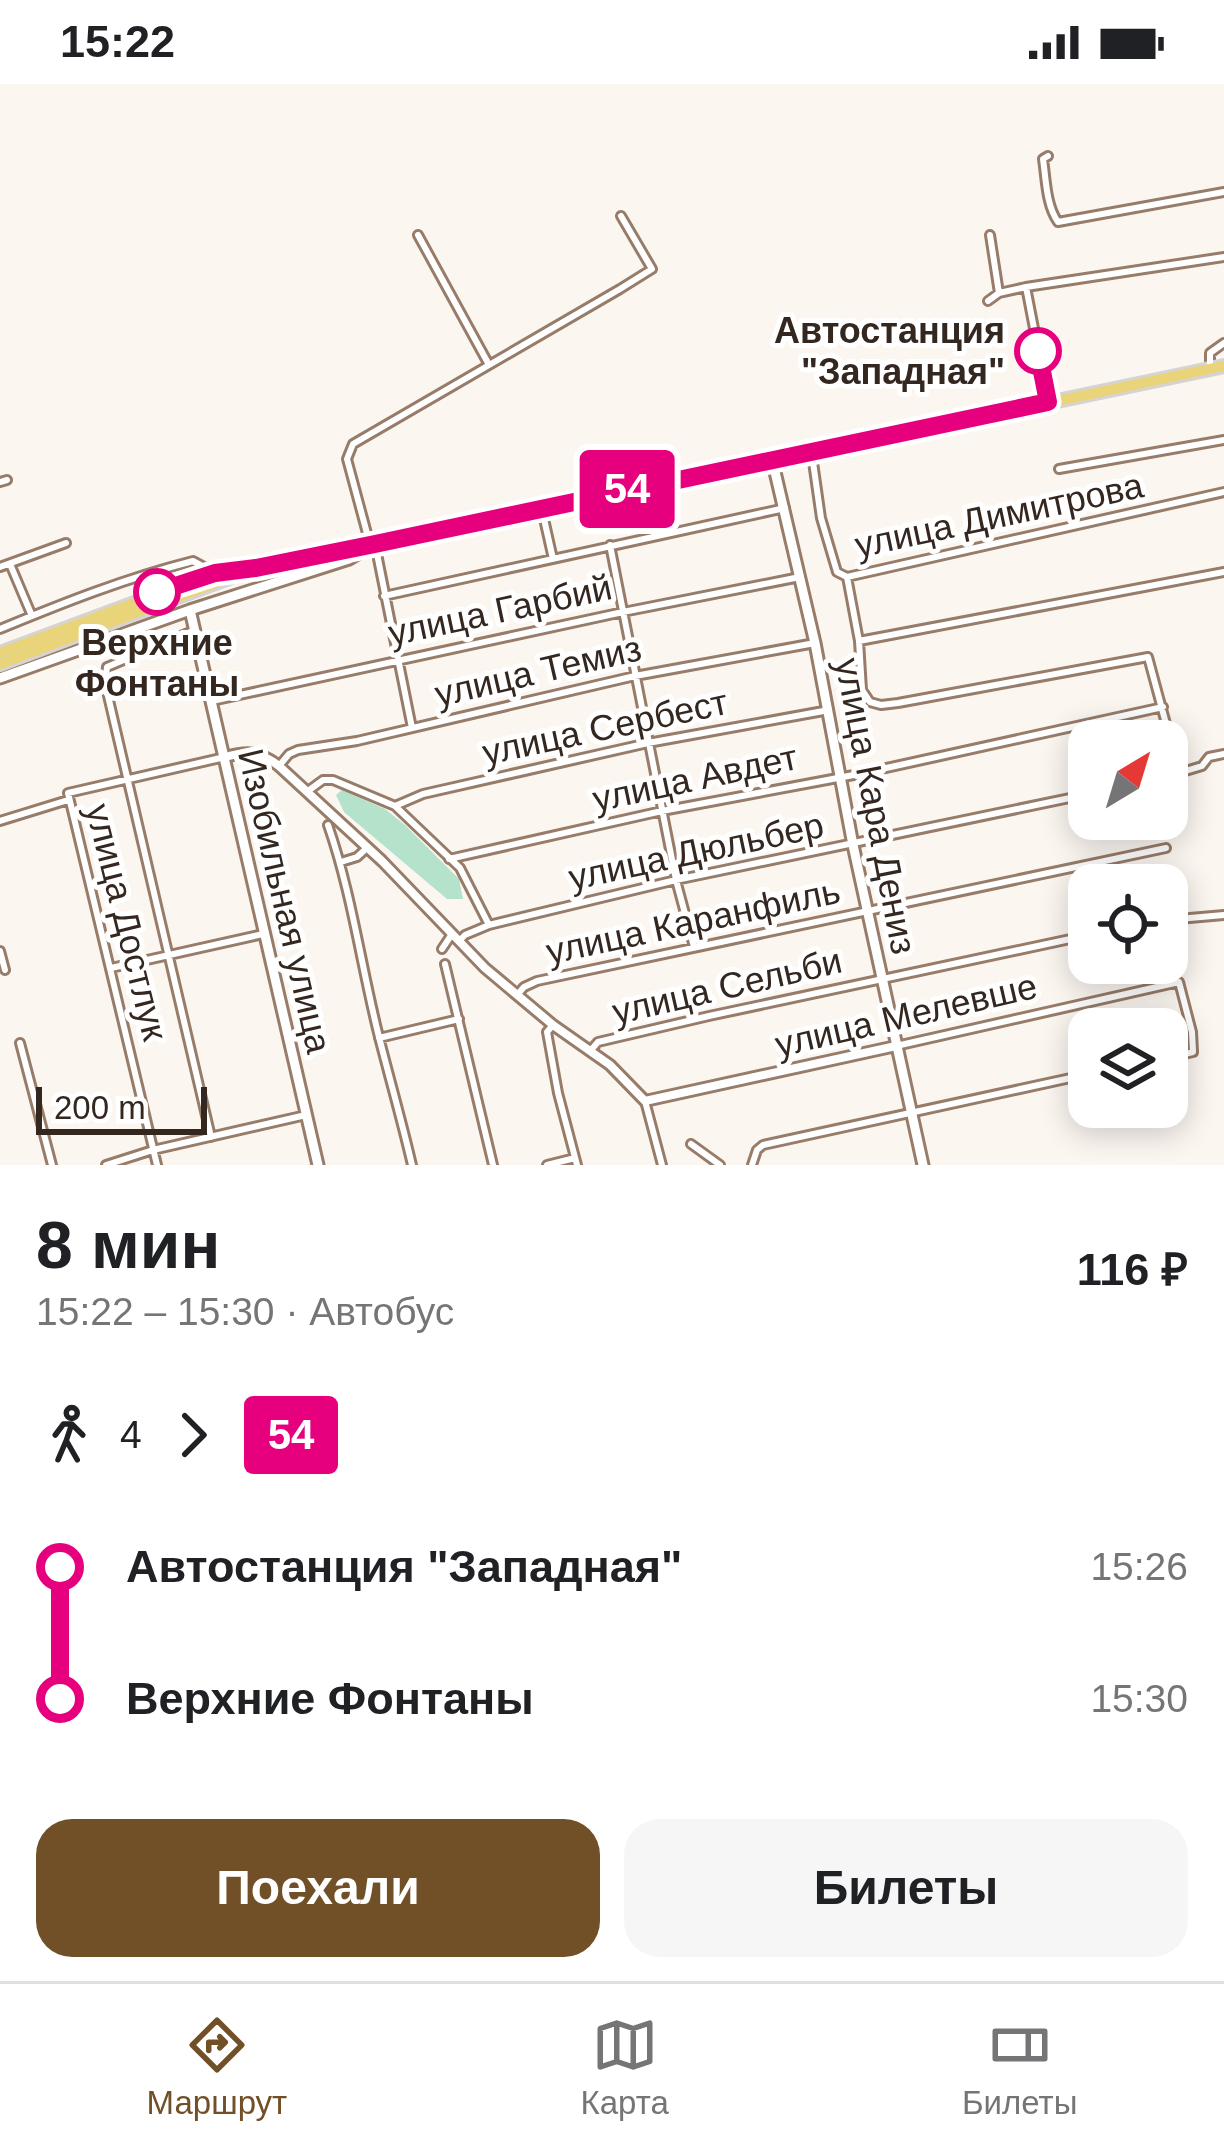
<!DOCTYPE html>
<html lang="ru">
<head>
<meta charset="utf-8">
<style>
	body { margin:0; font-family:Helvetica,sans-serif; background:#f6f6f6; color:#202124; height:100vh; display:flex; flex-direction:column; font-size:45px; white-space:nowrap }
	* { box-sizing:border-box; margin:0 }
	p { font-size:39px; color:#757577 }
	.icon { flex:none; width:66px; height:66px; fill:none; stroke:currentColor; stroke-width:2; stroke-linecap:round; stroke-linejoin:round }
	.map { position:relative; height:1081px; overflow:hidden }
	.details { display:flex; flex-direction:column; background:#fff; flex:1 }
	.details>* { flex:none }
	.badge { padding:0 24px; border-radius:9px; font-size:42px; line-height:78px }
	.needle { width:78px; rotate:38deg }
	.tools { position:absolute; left:1068px; top:636px; display:grid; gap:24px }
	.tools a { display:grid; place-items:center; width:120px; height:120px; border-radius:24px; background:#fff; box-shadow:0 6px 30px #0003; font-size:60px }
	.scale { position:absolute; left:36px; bottom:30px; width:171px; box-sizing:border-box; padding-left:12px; border:6px solid #332720; border-top:0; font-size:33px; line-height:42px; white-space:nowrap; color:#332720; -webkit-text-stroke:9px #fff; paint-order:stroke }
	.map>.badge { position:absolute; translate:-50% -50%; box-shadow:0 0 0 6px #fff }
	.legs { display:flex; align-items:center; gap:18px; height:132px; padding:0 36px; font-size:39px }
	.legs p { margin-inline-start:auto }
	.headline { display:flex; align-items:center; justify-content:space-between; height:204px; padding:0 36px }
	h1 { font-size:66px; font-weight:800; line-height:90px }
	.cta { display:flex; gap:24px; margin-top:auto; padding:24px 36px }
	.cta a { flex:1; height:138px; border-radius:36px; background:#715027; color:#fff; font-size:48px; font-weight:800; line-height:138px; text-align:center }
	.cta a+a { background:#f6f6f6; color:#202124 }
	ul { padding:0 36px; list-style:none }
	li { display:flex; align-items:center; gap:42px; height:132px; font-size:45px }
	li i { display:grid; place-items:center; width:18px; height:100%; margin:0 15px; background:currentColor }
	li i::after { content:''; width:30px; height:30px; margin:-15px; border:9px solid; border-radius:50%; background:#fff }
	li p { margin-inline-start:auto }
	li:first-child i { background:linear-gradient(#0000 50%,currentColor 0) }
	li:last-child i { background:linear-gradient(currentColor 50%,#0000 0) }
	.status { display:flex; justify-content:space-between; align-items:center; height:84px; padding:0 60px; background:#fff; direction:ltr }
	.status svg { height:33px; fill:currentColor }
	.dock { display:flex; justify-content:space-around; align-items:center; height:168px; border-top:3px solid #e0e0e0; background:#fff; font-size:33px; color:#757577 }
	.dock a { display:grid; justify-items:center; gap:6px }
	.dock .active { color:#715027 }
	.map>svg:first-child { display:block }
</style>
</head>
<body>
<div class="status"><b>15:22</b><svg viewBox="0 0 49 12"><path d="M0 12V9h3v3zM5 12V6h3v6zM10 12V3h3v9zM15 12V0h3v12zM26 1h20v11H26zM47 4h2v5h-2z"/></svg></div>
<div class="map">
<svg width="1224" height="1081" viewBox="0 0 1224 1081">
	<rect width="100%" height="100%" fill="#fcf6f1"/>
	<path fill="#b4e2cb" d="M342 706 385 725 405 741 459 795 463 815H447L344 728 336 711Z"/>
	<g fill="none" stroke-linecap="round" stroke-linejoin="round">
		<g stroke="#977c69" stroke-width="12">
			<path id="minor" d="M1048 72 1043 75C1046 95 1046 121 1058 138L1224 108
				M418 151 488 279
				M990 151 999 209
				M1026 203 1048 317
				M988 217 999 209 1026 203 1224 173
				M1210 283V269L1224 259
				M812 371 821 434 837 488 847 493 1224 408
				M1059 385 1224 356
				M0 398 7 396
				M542 426 553 475
				M368 453 347 375 353 360 620 205 652 185 621 132
				M375 460 412 644
				M610 461 676 796 694 863
				M10 480 32 532
				M0 483 66 459
				M847 493 859 557 862 606 870 618 881 621 898 619 1148 573 1179 688H1182
				M384 512 785 424
				M0 545C63 519 126 494 193 477L215 489
				M195 546 107 583 105 599 211 1053
				M859 557 1224 488
				M212 617 623 528 800 493
				M279 682 289 670 298 666 357 657 635 592 815 559
				M1167 700 1177 697 1182 688 1202 682 1209 673 1224 670
				M308 707 323 696H333L395 722 460 784 489 841
				M395 722 423 710 648 659 829 626
				M0 737 68 716
				M328 741C352 810 361 882 379 953 390 996 402 1038 412 1081
				M449 775 662 727 859 690 1163 623
				M341 778 357 773 368 763
				M1167 836 1224 831
				M459 857 465 851 489 841 676 796 1089 710
				M442 865 452 850
				M0 867 5 886
				M445 880 493 1081
				M111 884 263 850
				M517 911 524 903 537 897 1166 764
				M553 941 547 948 558 1009 577 1081
				M379 954 459 935
				M20 959 52 1081
				M896 962 1179 898 1192 948 1193 968 1167 974
				M591 966 598 958 709 932 1089 851
				M645 1017 662 1081
				M691 1060 720 1081
				M106 1081 153 1066 306 1031
				M157 1081 68 709 225 673
				M547 1081 575 1074
				M752 1081 757 1066 763 1061 1089 990"/>
		</g>
		<g stroke="#977c69" stroke-width="14">
			<path id="tertiary" d="M225 673C247 667 260 667 279 682L382 777 485 884 553 941 610 981 645 1017 896 962"/>
		</g>
		<g stroke="#977c69" stroke-width="15">
			<path id="secondary" d="M772 375 815 559 853 761 923 1081
				M0 594 190 526
				M318 1081 190 526 349 475 371 462"/>
		</g>
		<g stroke="#d6d4d2" stroke-width="16">
			<path id="primary" d="M0 569 215 489 256 484 375 460 1224 282
				M0 580 242 489"/>
		</g>
		<use href="#minor" stroke="#fff" stroke-width="6"/>
		<use href="#tertiary" stroke="#fff" stroke-width="8"/>
		<use href="#secondary" stroke="#fff" stroke-width="9"/>
		<use href="#primary" stroke="#e9d47a" stroke-width="10"/>
	</g>
	<g fill="none" stroke-linecap="round" stroke-linejoin="round">
		<g stroke="#fff" stroke-width="27">
			<path id="line-1" d="M157 508 215 489 256 484 375 460 1048 318 1038 267"/>
		</g>
		<use href="#line-1" stroke="#e6007e" stroke-width="18"/>
	</g>
	<g fill="#fff" stroke="#e6007e" stroke-width="6">
		<circle cx="1038" cy="267" r="21"/>
		<circle cx="157" cy="508" r="21"/>
	</g>
	<g text-anchor="middle" dominant-baseline="central" stroke-width="10" stroke-linejoin="round" paint-order="stroke">
		<g font-size="36" font-weight="bold" fill="#332720" stroke="#fff" text-anchor="end">
			<text x="1005" y="246">Автостанция<tspan x="1005" dy="41">"Западная"</tspan></text>
			<text x="157" y="558" text-anchor="middle">Верхние<tspan x="157" dy="41">Фонтаны</tspan></text>
		</g>
		<g font-size="36" fill="#332720" stroke="#fff">
			<text transform="translate(999 431) rotate(-12)">улица Димитрова</text>
			<text transform="translate(500 526) rotate(-12)">улица Гарбий</text>
			<text transform="translate(538 587) rotate(-13)">улица Темиз</text>
			<text transform="translate(605 643) rotate(-12)">улица Сербест</text>
			<text transform="translate(695 694) rotate(-12)">улица Авдет</text>
			<text transform="translate(876 722) rotate(79)">улица Кара Дениз</text>
			<text transform="translate(696 767) rotate(-12)">улица Дюльбер</text>
			<text transform="translate(285 817) rotate(77)">Изобильная улица</text>
			<text transform="translate(693 837) rotate(-12)">улица Каранфиль</text>
			<text transform="translate(127 838) rotate(76)">улица Достлук</text>
			<text transform="translate(727 902) rotate(-13)">улица Сельби</text>
			<text transform="translate(906 931) rotate(-13)">улица Мелевше</text>
		</g>
	</g>
</svg>
<div class="tools">
<a><svg class="needle" viewBox="-14 -14 28 28"><path d="M0-13l5 13h-10z" fill="#e53935"/><path d="M0 13l5-13h-10z" fill="#757577"/></svg></a>
<a><svg class="icon" aria-label="locate" viewBox="0 0 24 24"><circle cx="12" cy="12" r="6"/><path d="M12 2v4M12 18v4M2 12h4M18 12h4"/></svg></a>
<a><svg class="icon" aria-label="layers" viewBox="0 0 24 24"><path d="M12 4l9 5-9 5-9-5zM3 14l9 5 9-5"/></svg></a>
</div>
<div class="scale">200 m</div>
<b class="badge" style="left:627px;top:405px;background:#e6007e;color:#fff">54</b>
</div>
<section class="details">
<div class="headline"><div><h1>8 мин</h1><p>15:22 – 15:30 · Автобус</p></div><b>116 ₽</b></div>
<div class="legs"><svg class="icon" aria-label="walk" viewBox="0 0 24 24"><circle cx="13" cy="4" r="2"/><path d="M13 8l-2 6 4 7M11 14l-3 7M7 12l3-4h3l4 4"/></svg>4<svg class="icon" aria-label="forward" viewBox="0 0 24 24"><path d="M9 5l7 7-7 7"/></svg><b class="badge" style="background:#e6007e;color:#fff">54</b></div>
<ul>
<li><i style="color:#e6007e"></i><b>Автостанция &quot;Западная&quot;</b><p>15:26</p></li>
<li><i style="color:#e6007e"></i><b>Верхние Фонтаны</b><p>15:30</p></li>
</ul>
<div class="cta"><a>Поехали</a><a>Билеты</a></div>
</section>
<nav class="dock">
<a class="active"><svg class="icon" aria-label="directions" viewBox="0 0 24 24"><path d="M12 3l9 9-9 9-9-9zM9 14v-3h6M13 9l2 2-2 2"/></svg>Маршрут</a>
<a><svg class="icon" aria-label="map" viewBox="0 0 24 24"><path d="M3 6l6-2 6 2 6-2v14l-6 2-6-2-6 2zM9 4v14M15 6v14"/></svg>Карта</a>
<a><svg class="icon" aria-label="tickets" viewBox="0 0 24 24"><path d="M3 7h18v10H3zM15 7v10"/></svg>Билеты</a>
</nav>
</body>
</html>
